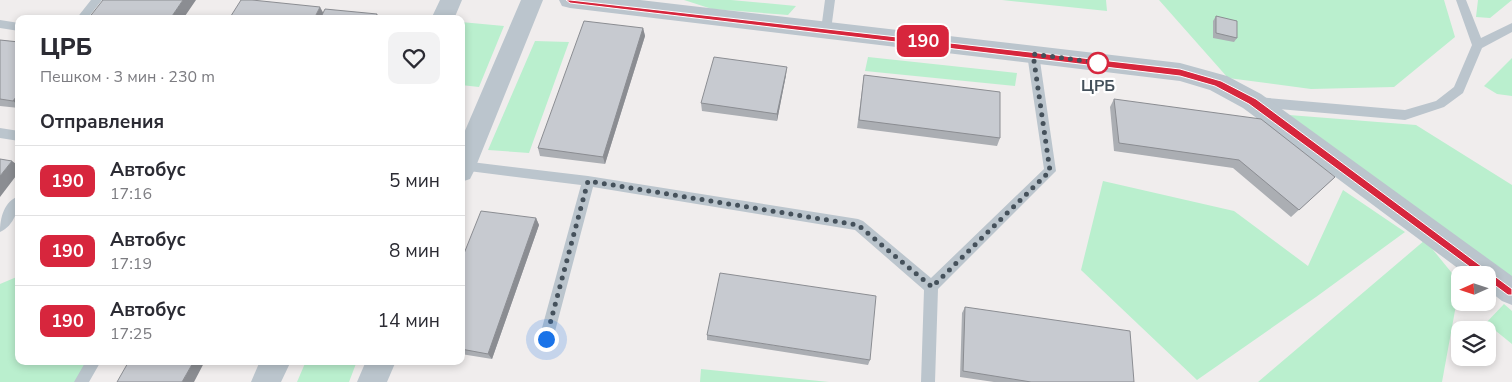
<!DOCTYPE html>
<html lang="ru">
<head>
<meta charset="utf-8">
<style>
	body { margin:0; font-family:"Nunito Sans",sans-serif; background:#f2f2f3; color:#2b2b33; height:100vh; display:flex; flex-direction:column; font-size:19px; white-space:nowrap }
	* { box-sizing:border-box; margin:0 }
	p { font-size:16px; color:#7c7c81 }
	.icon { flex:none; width:28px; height:28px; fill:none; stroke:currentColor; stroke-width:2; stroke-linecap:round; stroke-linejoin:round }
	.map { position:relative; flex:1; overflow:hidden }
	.side { position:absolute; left:15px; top:15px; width:450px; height:350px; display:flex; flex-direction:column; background:#fff; border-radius:10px; box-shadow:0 2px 8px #0003 }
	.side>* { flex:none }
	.badge { padding:0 10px; border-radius:8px; font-size:18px; line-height:32px }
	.needle { width:32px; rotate:267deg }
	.buttons { position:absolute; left:1451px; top:266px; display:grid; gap:10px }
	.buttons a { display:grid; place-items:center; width:45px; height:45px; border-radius:10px; background:#fff; box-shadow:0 2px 8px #0003; font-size:25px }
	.you { position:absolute; width:25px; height:25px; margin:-12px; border:4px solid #fff; border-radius:50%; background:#1a73e8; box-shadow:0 0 0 8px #1a73e833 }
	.map>.badge { position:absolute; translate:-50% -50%; box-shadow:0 0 0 2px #fff }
	h2 { padding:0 25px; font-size:19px; line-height:45px }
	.round { display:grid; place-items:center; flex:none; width:52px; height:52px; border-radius:10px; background:#f2f2f3 }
	.summary { display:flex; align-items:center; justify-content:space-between; height:85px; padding:0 25px }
	h1 { font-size:24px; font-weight:800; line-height:38px }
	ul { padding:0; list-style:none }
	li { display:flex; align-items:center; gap:15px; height:70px; padding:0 25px; border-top:1px solid #e1e1e2 }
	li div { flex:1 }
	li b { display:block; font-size:19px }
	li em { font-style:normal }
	li .badge { min-width:55px; font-weight:700; text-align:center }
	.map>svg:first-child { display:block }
</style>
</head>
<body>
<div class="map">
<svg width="1512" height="382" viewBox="0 0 1512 382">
	<rect width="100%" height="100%" fill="#f0eded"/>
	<path fill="#baefce" d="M684 0H731L796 6 788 15 712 9Z
		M1002 0H1106L1107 11Z
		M1159 0H1444L1455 37 1394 87 1311 89 1228 78Z
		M1478 0H1512L1490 18 1476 17Z
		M461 22 504 26 479 87 461 85Z
		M535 41 569 42 529 153 488 150Z
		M868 57 1017 73 1015 86 865 71Z
		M1512 58V96L1497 94 1484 86Z
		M1289 115 1416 125 1512 185V279Z
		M1103 181 1234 211 1308 266 1343 190 1405 232 1316 297 1197 380 1081 270Z
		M1425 240 1460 283 1442 382H1258Z
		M19 276V361H87L76 382H0V284Z
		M1504 304 1512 311V344L1486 323Z
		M306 361H357L349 382H297Z
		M701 369 829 382H700Z"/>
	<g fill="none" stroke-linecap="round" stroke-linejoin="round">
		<path fill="#bbc5cd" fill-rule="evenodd" d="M91 0H102L87 19H76Z
			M825 0H835L831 30 826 34 821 30Z
			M1456 0H1466L1481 38 1512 23V32L1482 48 1463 93 1444 107 1405 120 1257 107 1251 102 1257 97 1405 110 1436 101 1454 87 1472 45Z
			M0 20 19 23V31L0 28Z
			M1033 50 1039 54 1056 171 938 289 935 382H921L924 290 855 230 593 187 553 339 551 344 546 346 541 344 539 339 581 185 461 170V162L463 161 588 176 858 219 863 221 931 278 1044 169 1027 54Z
			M0 128 19 131V141L0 138Z
			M19 196C19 209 14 226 0 232 0 218 4 201 19 196Z
			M86 361H101L89 382H74Z"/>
		<path fill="#bbc5cd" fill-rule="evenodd" d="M440 0H462L454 19H431Z
			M521 0H543L474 171 470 179 461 182V140Z
			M559 0H640L1180 63 1227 76 1261 94 1512 276V305L1502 301 1488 290V275H1467L1243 108 1210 90 1180 81 570 8 562 6Z
			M260 361H291L281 382H251Z
			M366 361H396L387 382H357Z"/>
	</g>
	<path fill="#abaeb3" d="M1216 16 1237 38 1234 42 1213 38V21Z
		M643 28 645 36 605 164 540 156 538 148Z
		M0 40 19 42V108L0 106Z
		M786 75 777 121 702 111 701 103Z
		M864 75 1000 138 997 146 857 128Z
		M1114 99 1335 177 1291 217 1233 168 1114 151 1110 107Z
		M536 218 539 225 492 359 461 354V261Z
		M965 307 1134 382H994L960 377 962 313Z
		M707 335 870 360 868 365 707 340Z"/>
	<path fill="#8b8d92" d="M183 0H196L183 19H170Z
		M320 7 325 16 324 19H314Z
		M377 14 380 19H375Z
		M643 28 645 36 605 164 603 157Z
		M787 67 786 75 777 121V114Z
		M19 93V106L13 101Z
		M12 161 19 166V172L0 197V176Z
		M536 218 539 225 492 359 488 354Z
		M194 361H205L194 382H182Z"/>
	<path fill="#c7cad0" stroke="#8b8d92" d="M103 0H183L170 19H88Z
		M241 0H252L320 7 314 19H229Z
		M325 9 377 14 375 19H320Z
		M1216 16 1237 21V38L1216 33Z
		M584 21 643 28 603 157 538 148Z
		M0 40 19 42V93L13 101 0 99Z
		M714 57 787 67 777 114 701 103Z
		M864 75 1000 92V138L859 120Z
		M1114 99 1261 119 1335 177 1299 210 1239 160 1119 143Z
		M0 159 12 161 0 176Z
		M481 211 536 218 488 354 461 349V261Z
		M720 273 876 296 870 360 707 335Z
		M965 307 1130 331 1134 382H1031L963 371Z
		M129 361H194L182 382H117Z"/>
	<path fill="#d7263d" stroke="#fff" d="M566 0H570L1180 69 1221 81 1256 99 1512 289V295H1508L1249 104 1215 86 1180 76 570 3Z"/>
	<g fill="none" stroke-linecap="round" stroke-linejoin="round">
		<path stroke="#45515b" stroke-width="5" stroke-dasharray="0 9" d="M546 339 588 181 858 225 932 287 1050 171 1033 54 1101 63H1098"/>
	</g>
	<circle fill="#fff" stroke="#d7263d" stroke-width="2.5" cx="1098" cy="63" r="10"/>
	<g text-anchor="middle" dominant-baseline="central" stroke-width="4.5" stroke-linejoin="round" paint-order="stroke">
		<g font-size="16" font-weight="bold" fill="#45515b" stroke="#fff">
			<text x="1098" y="86">ЦРБ</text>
		</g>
	</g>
</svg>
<div class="buttons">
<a><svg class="needle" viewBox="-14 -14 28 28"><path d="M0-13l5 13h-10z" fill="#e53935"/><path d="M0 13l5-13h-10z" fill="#7c7c81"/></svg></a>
<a><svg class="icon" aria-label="layers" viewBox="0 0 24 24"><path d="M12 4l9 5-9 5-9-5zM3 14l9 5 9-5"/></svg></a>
</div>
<div class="you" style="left:546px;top:339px"></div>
<b class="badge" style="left:923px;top:41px;background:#d7263d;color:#fff">190</b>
<section class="side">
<div class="summary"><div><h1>ЦРБ</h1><p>Пешком · 3 мин · 230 m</p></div><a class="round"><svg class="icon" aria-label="heart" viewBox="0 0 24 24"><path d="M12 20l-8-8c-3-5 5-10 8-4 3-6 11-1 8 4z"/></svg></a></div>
<h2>Отправления</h2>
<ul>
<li><span class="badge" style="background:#d7263d;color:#fff">190</span><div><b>Автобус</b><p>17:16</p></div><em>5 мин</em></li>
<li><span class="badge" style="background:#d7263d;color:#fff">190</span><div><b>Автобус</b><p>17:19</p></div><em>8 мин</em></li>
<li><span class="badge" style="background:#d7263d;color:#fff">190</span><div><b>Автобус</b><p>17:25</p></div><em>14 мин</em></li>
</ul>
</section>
</div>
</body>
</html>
